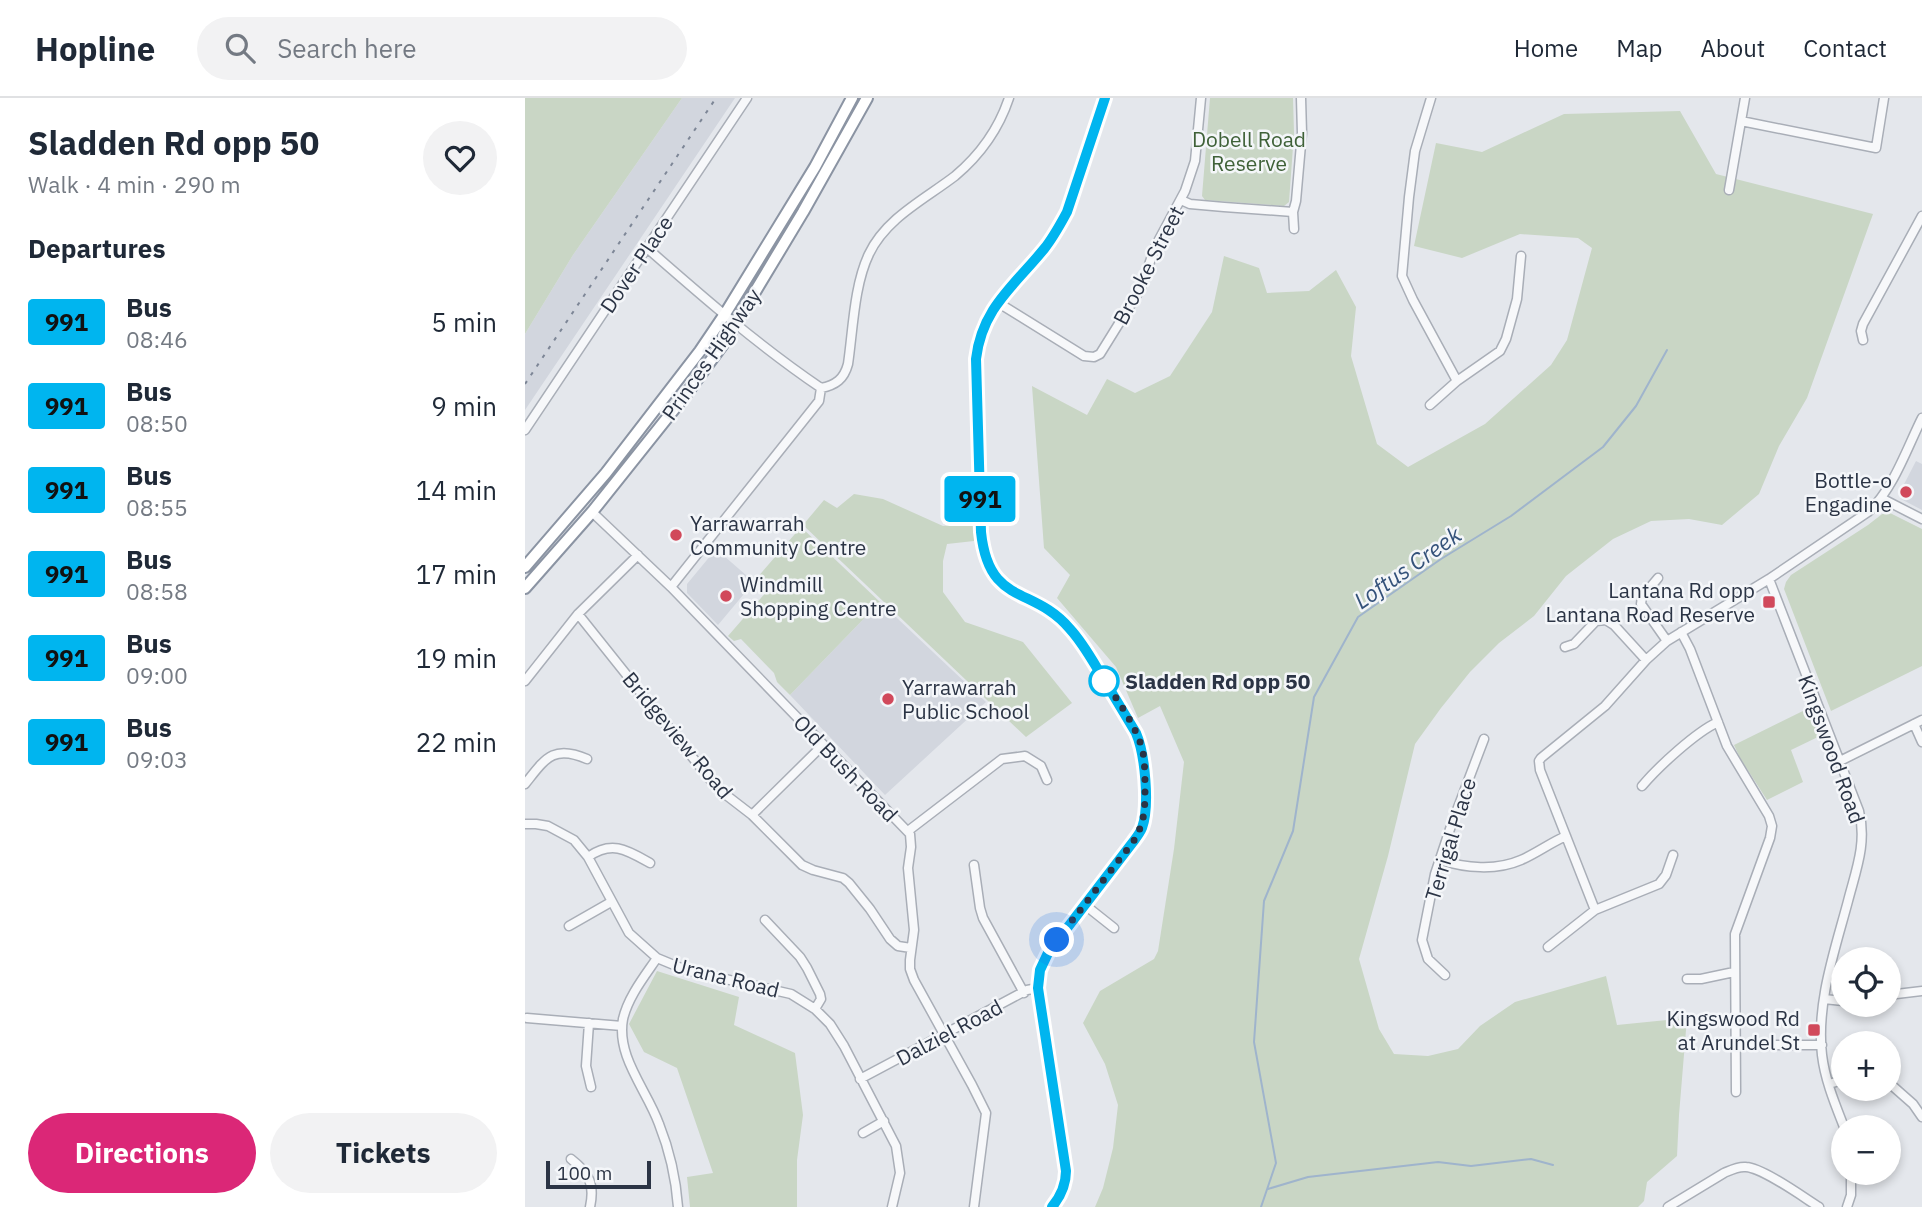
<!DOCTYPE html>
<html lang="en">
<head>
<meta charset="utf-8">
<style>
	body { margin:0; font-family:"IBM Plex Sans",sans-serif; background:#f2f2f3; color:#1f2937; height:100vh; display:flex; flex-direction:column; font-size:26px; white-space:nowrap }
	* { box-sizing:border-box; margin:0 }
	p { font-size:23px; color:#747a83 }
	.icon { flex:none; width:38px; height:38px; fill:none; stroke:currentColor; stroke-width:2; stroke-linecap:round; stroke-linejoin:round }
	.map { position:relative; flex:1; overflow:hidden }
	.side { display:flex; flex-direction:column; background:#fff; width:525px }
	.side>* { flex:none }
	.badge { padding:0 14px; border-radius:5px; font-size:24px; line-height:46px }
	.tools { position:absolute; left:1306px; top:849px; display:grid; gap:14px }
	.tools a { display:grid; place-items:center; width:70px; height:70px; border-radius:50%; background:#fff; box-shadow:0 4px 10px #0003; font-size:35px }
	.scale { position:absolute; left:21px; bottom:18px; width:105px; box-sizing:border-box; padding-left:7px; border:4px solid #2b3445; border-top:0; font-size:19px; line-height:24px; white-space:nowrap; color:#2b3445; -webkit-text-stroke:5px #f4f6f9; paint-order:stroke }
	.you { position:absolute; width:35px; height:35px; margin:-18px; border:5px solid #fff; border-radius:50%; background:#1a73e8; box-shadow:0 0 0 10px #1a73e833 }
	.map>.badge { position:absolute; translate:-50% -50%; box-shadow:0 0 0 4px #fff }
	h2 { padding:0 28px; font-size:26px; line-height:63px }
	.round { display:grid; place-items:center; flex:none; width:74px; height:74px; border-radius:37px; background:#f2f2f3 }
	.overview { display:flex; align-items:center; justify-content:space-between; height:119px; padding:0 28px }
	h1 { font-size:33px; font-weight:800; line-height:52px }
	.primary-button { display:flex; gap:14px; margin-top:auto; padding:14px 28px }
	.primary-button a { flex:1; height:80px; border-radius:42px; background:#db2777; color:#fff; font-size:28px; font-weight:800; line-height:80px; text-align:center }
	.primary-button a+a { background:#f2f2f3; color:#1f2937 }
	ul { padding:0; list-style:none }
	li { display:flex; align-items:center; gap:21px; height:84px; padding:0 28px }
	li div { flex:1 }
	li b { display:block; font-size:26px }
	li em { font-style:normal }
	li .badge { min-width:77px; font-weight:700; text-align:center }
	header { display:flex; align-items:center; gap:42px; box-sizing:border-box; height:98px; padding:0 35px; background:#fff; border-bottom:2px solid #e0e1e3 }
	header strong { font-size:33px }
	nav { display:flex; gap:38px; margin-inline-start:auto; font-size:24px }
	.search { width:490px; height:63px; background:#f2f2f3; display:flex; align-items:center; gap:18px; box-sizing:border-box; padding:0 24px; border-radius:38px; color:#747a83; font-size:26px }
	main { display:flex; flex:1; min-height:0 }
	.map>svg:first-child { display:block }
</style>
</head>
<body>
<header>
<strong>Hopline</strong>
<div class="search"><svg class="icon" aria-label="search" viewBox="0 0 24 24"><circle cx="10" cy="10" r="6"/><path d="M15 15l6 6"/></svg>Search here</div>
<nav><a>Home</a><a>Map</a><a>About</a><a>Contact</a></nav>
</header>
<main>
<section class="side">
<div class="overview"><div><h1>Sladden Rd opp 50</h1><p>Walk · 4 min · 290 m</p></div><a class="round"><svg class="icon" aria-label="heart" viewBox="0 0 24 24"><path d="M12 20l-8-8c-3-5 5-10 8-4 3-6 11-1 8 4z"/></svg></a></div>
<h2>Departures</h2>
<ul>
<li><span class="badge" style="background:#00b5ef;color:#111">991</span><div><b>Bus</b><p>08:46</p></div><em>5 min</em></li>
<li><span class="badge" style="background:#00b5ef;color:#111">991</span><div><b>Bus</b><p>08:50</p></div><em>9 min</em></li>
<li><span class="badge" style="background:#00b5ef;color:#111">991</span><div><b>Bus</b><p>08:55</p></div><em>14 min</em></li>
<li><span class="badge" style="background:#00b5ef;color:#111">991</span><div><b>Bus</b><p>08:58</p></div><em>17 min</em></li>
<li><span class="badge" style="background:#00b5ef;color:#111">991</span><div><b>Bus</b><p>09:00</p></div><em>19 min</em></li>
<li><span class="badge" style="background:#00b5ef;color:#111">991</span><div><b>Bus</b><p>09:03</p></div><em>22 min</em></li>
</ul>
<div class="primary-button"><a>Directions</a><a>Tickets</a></div>
</section>
<div class="map">
<svg width="1397" height="1109" viewBox="0 0 1397 1109">
	<rect width="100%" height="100%" fill="#e4e7ec"/>
	<path fill="#d2d6de" d="M157 0H210L0 312V236L48 157Z
		M1391 363 1397 366V412L1376 401 1374 396Z
		M191 451 229 484 193 527 162 495V486Z
		M355 504 461 604 360 697 265 597Z"/>
	<path fill="#c9d6c5" d="M0 0H157L48 157 0 236Z
		M685 0H768L769 35 764 104 759 108 680 102 677 98Z
		M1155 13 1191 76 1348 116 1282 300 1254 348 1234 396 1197 427 1164 421 1126 423 1088 441 1041 478 1009 518 974 545 945 574 916 610 890 646 863 758 834 861 854 931 869 956 903 958 933 951 955 928 990 904 1081 878 1092 927 1162 920 1154 1017 1152 1058 1122 1084 1119 1103 1113 1109H570L578 1090 588 1050 593 1007 580 966 558 925 575 893 629 861 633 853 649 751 659 664 635 608 613 620 591 569 532 500 545 477 519 450 507 288 562 317 582 281 610 295 645 278 687 214 699 158 734 170 742 195 784 193 811 172 831 209 826 258 852 346 883 369 960 326 1026 267 1042 242 1067 150 1053 140 995 136 937 160 889 148 911 45 957 54 1039 16Z
		M329 396 358 401 418 428 449 425V443L422 446 418 463V494L440 524 498 544 547 605 501 639 278 427 299 402 312 410Z
		M1361 413 1397 431V568L1306 613 1259 491 1261 484 1266 477 1343 427Z
		M276 429 355 504 265 597 252 584 249 575 216 541 209 543 203 538 243 492 231 481Z
		M1284 610 1295 638 1266 652 1278 684 1242 702 1215 660 1209 647Z
		M132 873 214 899 209 927 270 955 278 1017 272 1062V1109H165L162 1079 188 1075 152 970 119 954 104 926Z"/>
	<g fill="none" stroke-linecap="round" stroke-linejoin="round">
		<path stroke="#9fb4cc" stroke-width="2" d="M743 1091 783 1079 913 1064 946 1068 1006 1061 1028 1067
			M736 1109 751 1065 729 944 739 803 768 733 789 599 833 519 916 461 986 418 1078 349 1111 308 1142 252"/>
		<g stroke="#a9aeb7" stroke-width="11">
			<path id="minor" d="M906 0 890 53 884 99 877 178 888 202 932 283
				M1216 23 1351 50 1359 0
				M1204 92 1220 0
				M656 102 665 106 699 109 768 114 771 103 777 35 776 0
				M768 114 769 131
				M122 150C178 199 234 248 296 290
				M472 204 559 258 569 259 575 256 616 190 630 149 660 93 670 63 676 0
				M1338 242 1336 233 1338 226 1397 118
				M905 307 932 283 975 253 981 241 992 201 996 158
				M0 332 222 0
				M1356 400 1397 421
				M67 414 146 489 385 736 386 749 383 770 389 832 385 862V871L389 882 447 987 461 1015 449 1109
				M1133 480 1117 499 1116 506 1142 543
				M1244 481 1334 713C1342 745 1331 772 1323 803 1310 852 1291 905 1297 957 1300 982 1310 1006 1319 1029
				M146 489 294 303 296 290C311 287 319 281 323 266 328 232 329 187 344 156 361 120 400 101 430 78 455 57 474 30 484 0
				M53 516 192 690 227 717 277 767 288 772 318 780 324 785 345 811 365 841 373 848 386 850
				M1156 534 1165 551 1202 648 1244 718 1247 728 1245 740 1210 836 1211 994
				M1040 549 1049 546 1071 523 1081 522 1089 527 1121 562
				M0 583 53 516 113 457
				M1389 626 1397 644
				M1315 663 1397 622
				M0 686C20 661 28 646 62 661
				M1117 688C1133 669 1171 634 1193 624
				M227 717 298 647
				M0 726H11L23 728 49 742 63 759 104 835 132 860 161 872 266 896 290 911 305 926 319 948 371 1048 375 1075 367 1109
				M383 733 477 661 500 658 516 668 522 682
				M63 759C87 742 102 752 125 765
				M915 762C940 770 971 773 996 762 1012 755 1025 745 1041 738
				M449 767 455 810 458 820 499 895
				M560 807 589 830
				M1070 812 1134 786 1141 777 1148 757
				M240 822 275 859 282 870 295 896 296 901 290 911
				M44 828 86 804
				M1023 849 1070 812 1015 672 1014 663 1016 660 1080 608 1121 562 1142 543 1244 481 1343 414C1368 392 1382 350 1397 320
				M132 860C119 879 103 899 98 921 91 959 122 992 134 1026 144 1051 151 1082 153 1109
				M920 877 903 861 897 842 910 776 926 728 959 641
				M1162 881H1176L1209 874
				M1363 897 1397 893
				M1299 901 1318 903
				M2 920 97 928
				M64 925 61 968 66 989
				M1211 947H1297
				M335 981 502 892 513 890
				M1363 984 1388 1006 1397 1019
				M1304 986 1318 982
				M338 1035 359 1023
				M46 1061C64 1075 70 1086 65 1109
				M527 1109 539 1090 541 1073 513 890 515 872 523 855 608 744C611 740 615 735 617 730 625 708 620 656 611 635 599 615 587 595 575 575 566 560 557 544 545 531 508 487 464 509 456 434L451 261C458 200 501 182 530 136 542 116 549 93 556 72 565 48 575 24 580 0
				M1143 1109 1199 1075C1206 1072 1213 1068 1221 1069 1238 1070 1278 1099 1294 1109
				M1322 1109 1326 1097V1074"/>
		</g>
		<g stroke="#8b94a3" stroke-width="14">
			<path id="highway" d="M0 469 81 375 175 253 200 216 290 69 327 0
				M0 490 67 414 162 295 201 242 278 114 342 0"/>
		</g>
		<use href="#minor" stroke="#f7f8fa" stroke-width="8"/>
		<use href="#highway" stroke="#fff" stroke-width="10"/>
		<path stroke="#7d8696" stroke-width="2" stroke-dasharray="3.5 7" stroke-linecap="butt" d="M0 286 191 0"/>
	</g>
	<g fill="none" stroke-linecap="round" stroke-linejoin="round">
		<g stroke="#fff" stroke-width="16">
			<path id="line" d="M527 1109C536 1098 541 1087 541 1073L513 890 515 872 523 855 608 744C611 740 615 735 617 730 625 708 620 656 611 635 599 615 587 595 575 575 566 560 557 544 545 531 508 487 464 509 456 434L451 261C457 210 489 188 519 151 528 140 535 127 542 114L580 0"/>
		</g>
		<use href="#line" stroke="#00b5ef" stroke-width="10"/>
		<path stroke="#2b3445" stroke-width="7" stroke-dasharray="0 12.6" d="M532 842 608 744C619 726 620 714 620 692 620 680 620 667 618 654 613 631 593 602 579 583"/>
	</g>
	<g fill="#d1495b" stroke="#f4f6f9" stroke-width="2.5">
		<circle cx="1381" cy="394" r="7"/>
		<circle cx="151" cy="437" r="7"/>
		<circle cx="201" cy="498" r="7"/>
		<rect x="1237" y="497" width="14" height="14" rx="3.5"/>
		<circle cx="363" cy="601" r="7"/>
		<rect x="1282" y="925" width="14" height="14" rx="3.5"/>
	</g>
	<circle fill="#fff" stroke="#00b5ef" stroke-width="3.5" cx="579" cy="583" r="14"/>
	<g text-anchor="middle" dominant-baseline="central" stroke-width="5" stroke-linejoin="round" paint-order="stroke">
		<g font-size="21" fill="#3f6138" stroke="#f4f6f9">
			<text x="724" y="41">Dobell Road<tspan x="724" dy="24">Reserve</tspan></text>
		</g>
		<g font-size="21" fill="#2b3445" stroke="#f4f6f9">
			<text transform="translate(111 166) rotate(-56)">Dover Place</text>
			<text transform="translate(623 167) rotate(-63)">Brooke Street</text>
			<text transform="translate(186 256) rotate(-55)">Princes Highway</text>
			<text transform="translate(153 637) rotate(50)">Bridgeview Road</text>
			<text transform="translate(1307 651) rotate(70)">Kingswood Road</text>
			<text transform="translate(321 670) rotate(46)">Old Bush Road</text>
			<text transform="translate(925 741) rotate(-73)">Terrigal Place</text>
			<text transform="translate(201 879) rotate(14)">Urana Road</text>
			<text transform="translate(424 934) rotate(-28)">Dalziel Road</text>
		</g>
		<g font-size="21" fill="#2b3445" stroke="#f4f6f9" text-anchor="end">
			<text x="1367" y="382">Bottle-o<tspan x="1367" dy="24">Engadine</tspan></text>
			<text x="165" y="425" text-anchor="start">Yarrawarrah<tspan x="165" dy="24">Community Centre</tspan></text>
			<text x="215" y="486" text-anchor="start">Windmill<tspan x="215" dy="24">Shopping Centre</tspan></text>
			<text x="1230" y="492">Lantana Rd opp<tspan x="1230" dy="24">Lantana Road Reserve</tspan></text>
			<text x="377" y="589" text-anchor="start">Yarrawarrah<tspan x="377" dy="24">Public School</tspan></text>
			<text x="1275" y="920">Kingswood Rd<tspan x="1275" dy="24">at Arundel St</tspan></text>
		</g>
		<g font-size="21" font-weight="bold" fill="#2b3445" stroke="#f4f6f9" text-anchor="start">
			<text x="600" y="583">Sladden Rd opp 50</text>
		</g>
		<g font-size="23" font-style="italic" fill="#34527a" stroke="#f4f6f9">
			<text transform="translate(882 469) rotate(-35)">Loftus Creek</text>
		</g>
	</g>
</svg>
<div class="tools">
<a><svg class="icon" aria-label="locate" viewBox="0 0 24 24"><circle cx="12" cy="12" r="6"/><path d="M12 2v4M12 18v4M2 12h4M18 12h4"/></svg></a>
<a>+</a>
<a>−</a>
</div>
<div class="scale">100 m</div>
<div class="you" style="left:532px;top:842px"></div>
<b class="badge" style="left:455px;top:401px;background:#00b5ef;color:#111">991</b>
</div>
</main>
</body>
</html>
